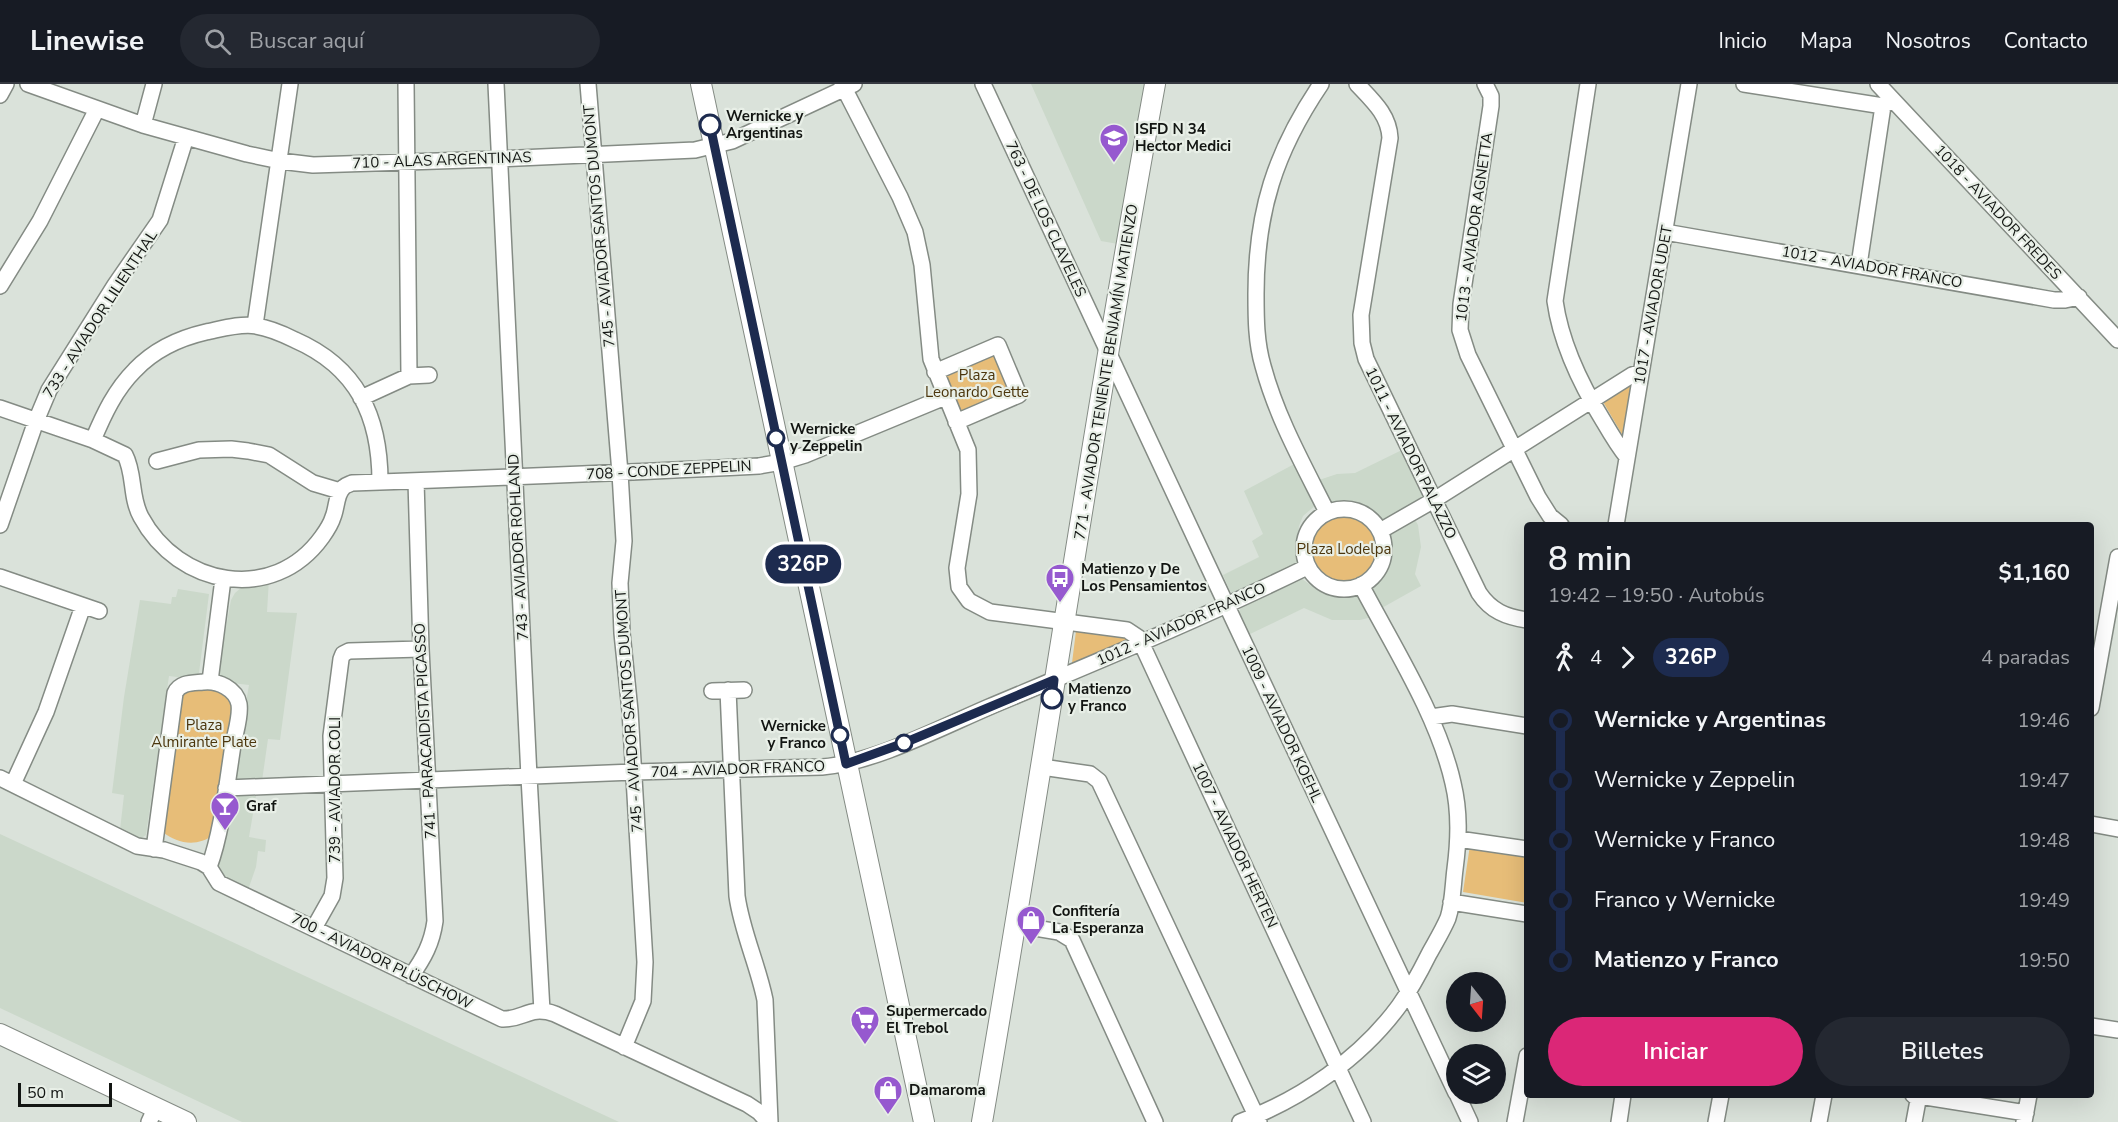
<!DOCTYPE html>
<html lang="es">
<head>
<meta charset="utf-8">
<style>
	body { margin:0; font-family:"Nunito Sans",sans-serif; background:#242831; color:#f1f3f6; height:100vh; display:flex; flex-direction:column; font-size:22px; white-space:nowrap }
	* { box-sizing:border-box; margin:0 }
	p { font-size:20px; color:#9ea1a6 }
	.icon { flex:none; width:33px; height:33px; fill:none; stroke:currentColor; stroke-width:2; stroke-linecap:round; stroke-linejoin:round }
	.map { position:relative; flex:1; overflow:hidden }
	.sheet { position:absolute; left:1524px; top:438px; width:570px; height:576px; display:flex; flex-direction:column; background:#171b24; border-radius:6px; box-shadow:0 6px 24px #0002 }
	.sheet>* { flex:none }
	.badge { padding:0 12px; border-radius:20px; font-size:21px; line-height:39px }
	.needle { width:39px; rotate:163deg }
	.tools { position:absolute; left:1446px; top:888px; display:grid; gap:12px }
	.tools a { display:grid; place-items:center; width:60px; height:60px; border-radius:50%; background:#171b24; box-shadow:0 6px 24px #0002; font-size:30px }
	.scale { position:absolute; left:18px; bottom:15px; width:94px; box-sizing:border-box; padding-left:6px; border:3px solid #121512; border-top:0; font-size:16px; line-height:21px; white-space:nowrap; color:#121512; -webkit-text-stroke:4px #e8efe7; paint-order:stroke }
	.map>.badge { position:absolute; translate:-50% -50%; box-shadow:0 0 0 3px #fff }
	.legs { display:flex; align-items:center; gap:9px; height:66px; padding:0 24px; font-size:20px }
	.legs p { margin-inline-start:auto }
	.summary { display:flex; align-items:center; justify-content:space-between; height:102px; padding:0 24px }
	h1 { font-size:33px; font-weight:600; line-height:45px }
	.primary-button { display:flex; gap:12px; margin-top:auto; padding:12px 24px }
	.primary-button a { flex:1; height:69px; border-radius:36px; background:#db2777; color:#fff; font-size:24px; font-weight:600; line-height:69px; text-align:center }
	.primary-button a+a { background:#242831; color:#f1f3f6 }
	ul { padding:0 24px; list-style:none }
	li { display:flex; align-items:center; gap:21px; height:60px; font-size:22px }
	li i { display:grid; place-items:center; width:9px; height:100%; margin:0 8px; background:currentColor }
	li i::after { content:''; width:15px; height:15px; margin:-8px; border:4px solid; border-radius:50%; background:#171b24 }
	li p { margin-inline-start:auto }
	li:first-child i { background:linear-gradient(#0000 50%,currentColor 0) }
	li:last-child i { background:linear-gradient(currentColor 50%,#0000 0) }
	header { display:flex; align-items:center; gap:36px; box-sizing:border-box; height:84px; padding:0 30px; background:#171b24; border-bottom:2px solid #363941 }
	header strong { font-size:28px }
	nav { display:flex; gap:33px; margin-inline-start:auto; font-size:21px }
	.search { width:420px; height:54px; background:#242831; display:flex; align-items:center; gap:15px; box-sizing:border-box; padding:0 21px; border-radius:33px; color:#9ea1a6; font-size:22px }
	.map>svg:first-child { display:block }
</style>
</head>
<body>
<header>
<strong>Linewise</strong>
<div class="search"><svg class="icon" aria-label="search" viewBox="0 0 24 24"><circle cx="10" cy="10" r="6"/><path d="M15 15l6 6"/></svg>Buscar aquí</div>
<nav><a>Inicio</a><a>Mapa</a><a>Nosotros</a><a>Contacto</a></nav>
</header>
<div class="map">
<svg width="2118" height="1038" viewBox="0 0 2118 1038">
	<rect width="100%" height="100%" fill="#dae2da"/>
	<path fill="#cbd8ca" d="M1031 0H1144L1118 160 1101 157Z
		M1406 364 1429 413 1378 441 1369 430 1362 425 1331 419 1319 396 1337 390 1355 389Z
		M1298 378 1316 421 1303 432 1299 442 1297 459 1301 477 1234 511 1230 507 1223 491 1259 473 1252 457 1263 450 1244 407Z
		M1413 432 1418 441 1421 463 1415 490 1421 502 1380 525 1371 507 1372 501 1384 490 1388 480 1390 449Z
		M1301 494 1317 506 1334 513 1345 514 1358 511 1372 533 1360 536H1332L1304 524 1248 551 1238 531 1241 523Z
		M269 495 267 528 297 529 280 656 268 655 262 697 240 696 236 694 234 688 249 601 224 598 219 594 218 588 231 516 235 509 242 503Z
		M178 505 209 510 199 589 193 595 169 592 146 751 140 755 120 746 124 711 112 709 124 613 140 516 171 520 172 513H176Z
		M257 706 249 753 266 756 265 768 258 767 256 783 248 806 222 797 218 785 229 712Z
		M0 750 619 1038H242L0 924Z"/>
	<path fill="#e7bd78" d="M998 261 1019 311 956 338 935 288Z
		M1632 298 1627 359 1602 316Z
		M1309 465a35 35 0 1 1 70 0a35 35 0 1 1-70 0Z
		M1076 547 1125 551 1131 556 1072 579Z
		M189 604H220L234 620 213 751C198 763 177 760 163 748L181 608Z
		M1470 761 1527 770V819L1463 808Z"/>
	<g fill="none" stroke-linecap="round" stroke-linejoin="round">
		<g stroke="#848b84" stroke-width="18">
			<path id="minor" d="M28 0 143 41 247 70 280 77 313 81 499 75 695 66 732 57 854 0
				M496 0 529 693 542 927
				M588 0 620 389 624 457 620 499 622 549 630 627 645 878 643 917 624 963
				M842 0 900 113 915 148 922 181 931 275 968 366 969 410 957 484 959 503 969 517 990 528 1127 546 1139 554 1363 1038
				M983 0C1141 336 1296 674 1456 1009
				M1321 0C1275 68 1256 128 1256 210 1256 234 1256 258 1263 282 1277 334 1303 380 1327 428
				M1357 0C1373 17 1389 31 1390 54L1361 231 1362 259 1366 275 1479 509C1491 527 1506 533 1527 536
				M1485 0 1491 12V22L1461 220 1460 246 1468 271 1538 413 1550 432 1561 441
				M1588 0 1555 217C1561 260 1581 301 1604 338 1611 350 1618 362 1627 373
				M1744 0 1883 22 1891 17
				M1878 0 2118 256
				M0 11 6 0
				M143 41 154 0
				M1665 148 2054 216H2065L2079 213
				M1859 181 1883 22
				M0 202 40 137 97 25
				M255 241 290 0
				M935 288 998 261 1019 311 956 338
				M409 292 429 291
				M361 314 409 292 406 0
				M0 324 93 356
				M157 377 199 366 231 365 248 367 269 371 313 399 340 407
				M380 398C380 332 357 283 295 256 283 250 269 244 256 242 241 239 221 245 206 248 180 254 154 266 135 286 115 306 104 330 93 356L125 371C135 390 130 413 141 433 178 502 273 521 322 453 327 446 331 440 333 433 337 424 336 409 344 403 346 401 350 400 352 399 488 394 623 389 759 382L782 378 805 371 945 313
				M1304 465a40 40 0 1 1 80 0a40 40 0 1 1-80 0Z
				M0 441 36 337 49 306 115 201 160 136 186 53
				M1616 441 1689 0
				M1380 447 1434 416 1632 291 1641 288
				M0 493 99 527
				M210 597 223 495
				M728 606 737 812C742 848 758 881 765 916L770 1038
				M712 607 744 606
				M2091 624 2118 473
				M1431 633 1452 630 1527 642
				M1042 683 1090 690 1099 697 1259 1038
				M0 694 137 762 164 766 201 778 209 783 219 799 502 935C524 936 529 921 555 930L747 1020 759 1028 768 1038
				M13 700 46 628 83 522
				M226 704 634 688 822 683C873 679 940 644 989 623 1096 578 1203 534 1307 483
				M2091 740 2118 745
				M1458 755 1527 765
				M154 765 175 609C180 598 193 599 203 598 218 596 236 605 239 620 241 633 235 649 233 661 227 699 222 748 209 783
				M1451 818 1527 830
				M1016 841 1059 848 1072 856 1155 1038
				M314 844 332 812 335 794 331 652 341 575 343 570 349 567 421 565
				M411 892C424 874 432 859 435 837L421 565 416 397
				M2091 942 2118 946
				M1457 1010 1470 1038
				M1913 1011 2026 1029
				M149 1038 156 1023
				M1240 1038C1301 1015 1360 975 1399 922 1411 905 1420 888 1429 870 1435 859 1443 846 1448 834 1453 819 1453 800 1455 785 1459 755 1460 728 1453 699 1438 632 1393 562 1361 501
				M1515 1038 1527 972
				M1619 1038 1623 1011
				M1716 1038 1721 1011
				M1819 1038 1824 1011
				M1914 1038 1919 1011
				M2024 1038 2029 1011"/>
		</g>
		<g stroke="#848b84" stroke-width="22">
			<path id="tertiary" d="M701 0 924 1038
				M0 950 186 1038
				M982 1038C1042 692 1092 345 1155 0"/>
		</g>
		<use href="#minor" stroke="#fff" stroke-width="15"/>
		<use href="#tertiary" stroke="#fff" stroke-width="20"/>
	</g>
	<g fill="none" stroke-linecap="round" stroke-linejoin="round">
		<g stroke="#fff" stroke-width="14">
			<path id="line-1" d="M710 41 846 680 904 659 1054 596 1052 614"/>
		</g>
		<use href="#line-1" stroke="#1d2b4f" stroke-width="9"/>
	</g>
	<defs>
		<g id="school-pin" transform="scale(1.5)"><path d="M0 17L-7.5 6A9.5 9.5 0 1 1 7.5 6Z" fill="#9659cf" stroke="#e8efe7"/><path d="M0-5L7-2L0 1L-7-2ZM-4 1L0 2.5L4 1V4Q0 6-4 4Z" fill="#fff"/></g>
		<g id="bus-pin" transform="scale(1.5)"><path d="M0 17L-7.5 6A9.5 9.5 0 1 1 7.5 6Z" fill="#9659cf" stroke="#e8efe7"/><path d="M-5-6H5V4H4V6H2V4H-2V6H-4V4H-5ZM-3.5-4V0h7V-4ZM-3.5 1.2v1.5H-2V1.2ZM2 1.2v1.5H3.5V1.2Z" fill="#fff"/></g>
		<g id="bar-pin" transform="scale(1.5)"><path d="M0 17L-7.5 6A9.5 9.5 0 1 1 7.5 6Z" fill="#9659cf" stroke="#e8efe7"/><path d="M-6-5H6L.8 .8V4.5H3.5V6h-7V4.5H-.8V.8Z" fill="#fff"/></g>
		<g id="shop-pin" transform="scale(1.5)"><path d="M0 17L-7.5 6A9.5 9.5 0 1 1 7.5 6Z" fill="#9659cf" stroke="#e8efe7"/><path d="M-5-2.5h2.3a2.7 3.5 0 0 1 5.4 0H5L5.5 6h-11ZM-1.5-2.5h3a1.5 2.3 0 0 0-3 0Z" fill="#fff"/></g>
		<g id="supermarket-pin" transform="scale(1.5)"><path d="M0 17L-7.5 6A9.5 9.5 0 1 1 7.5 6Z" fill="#9659cf" stroke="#e8efe7"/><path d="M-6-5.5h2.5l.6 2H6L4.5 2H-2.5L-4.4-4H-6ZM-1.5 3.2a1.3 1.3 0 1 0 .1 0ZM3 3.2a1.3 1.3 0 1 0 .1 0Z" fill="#fff"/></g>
	</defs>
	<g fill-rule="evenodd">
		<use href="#school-pin" x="1114" y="54"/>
		<use href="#bus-pin" x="1060" y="494"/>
		<use href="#bar-pin" x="225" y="722"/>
		<use href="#shop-pin" x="1031" y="836"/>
		<use href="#supermarket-pin" x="865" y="936"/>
		<use href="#shop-pin" x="888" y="1006"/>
	</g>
	<g fill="#fff" stroke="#1d2b4f" stroke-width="3">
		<circle cx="710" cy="41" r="10"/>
		<circle cx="776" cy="354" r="8"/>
		<circle cx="1052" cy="614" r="10"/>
		<circle cx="840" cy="651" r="8"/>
		<circle cx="904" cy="659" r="8"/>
	</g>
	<g text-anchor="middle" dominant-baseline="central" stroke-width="4.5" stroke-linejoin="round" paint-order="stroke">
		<g font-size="15" font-weight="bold" fill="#121512" stroke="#e8efe7" text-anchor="start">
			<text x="726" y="32">Wernicke y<tspan x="726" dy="17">Argentinas</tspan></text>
			<text x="790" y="345">Wernicke<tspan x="790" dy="17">y Zeppelin</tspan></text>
			<text x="1068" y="605">Matienzo<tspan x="1068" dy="17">y Franco</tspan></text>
			<text x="826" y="642" text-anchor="end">Wernicke<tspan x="826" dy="17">y Franco</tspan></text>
		</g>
		<g font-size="15" font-weight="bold" fill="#121512" stroke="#e8efe7" text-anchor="start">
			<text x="1135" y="45">ISFD N 34<tspan x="1135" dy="17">Hector Medici</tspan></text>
			<text x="1081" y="485">Matienzo y De<tspan x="1081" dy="17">Los Pensamientos</tspan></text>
			<text x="246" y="722">Graf</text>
			<text x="1052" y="827">Confitería<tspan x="1052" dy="17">La Esperanza</tspan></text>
			<text x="886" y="927">Supermercado<tspan x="886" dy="17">El Trebol</tspan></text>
			<text x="909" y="1006">Damaroma</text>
		</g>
		<g font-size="15" fill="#121512" stroke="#e8efe7">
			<text transform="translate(442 76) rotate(-2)">710 - ALAS ARGENTINAS</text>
			<text transform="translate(1998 128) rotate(47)">1018 - AVIADOR FREDES</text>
			<text transform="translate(1046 135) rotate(65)">763 - DE LOS CLAVELES</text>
			<text transform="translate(599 142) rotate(-95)">745 - AVIADOR SANTOS DUMONT</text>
			<text transform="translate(1474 143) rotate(-82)">1013 - AVIADOR AGNETTA</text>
			<text transform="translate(1872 183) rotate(10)">1012 - AVIADOR FRANCO</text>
			<text transform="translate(1653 221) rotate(-80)">1017 - AVIADOR UDET</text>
			<text transform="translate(100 230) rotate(-57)">733 - AVIADOR LILIENTHAL</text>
			<text transform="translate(1106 288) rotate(-81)">771 - AVIADOR TENIENTE BENJAMÍN MATIENZO</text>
			<text transform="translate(1411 369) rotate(64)">1011 - AVIADOR PALAZZO</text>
			<text transform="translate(669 386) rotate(-3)">708 - CONDE ZEPPELIN</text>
			<text transform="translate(518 463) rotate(-93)">743 - AVIADOR ROHLAND</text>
			<text transform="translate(1181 540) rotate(-24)">1012 - AVIADOR FRANCO</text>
			<text transform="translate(629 627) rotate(-94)">745 - AVIADOR SANTOS DUMONT</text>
			<text transform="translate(1282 640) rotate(65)">1009 - AVIADOR KOEHL</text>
			<text transform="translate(425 647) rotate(-93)">741 - PARACAIDISTA PICASSO</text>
			<text transform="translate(738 685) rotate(-2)">704 - AVIADOR FRANCO</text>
			<text transform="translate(335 706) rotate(-90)">739 - AVIADOR COLI</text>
			<text transform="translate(1235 761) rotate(65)">1007 - AVIADOR HERTEN</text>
			<text transform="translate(382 877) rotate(26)">700 - AVIADOR PLÜSCHOW</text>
		</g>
		<g font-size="15" fill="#4b350c" stroke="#e8efe7">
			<text x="977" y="291">Plaza<tspan x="977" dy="17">Leonardo Gette</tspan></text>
			<text x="1344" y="465">Plaza Lodelpa</text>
			<text x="204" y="641">Plaza<tspan x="204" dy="17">Almirante Plate</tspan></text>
		</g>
	</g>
</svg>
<div class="tools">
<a><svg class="needle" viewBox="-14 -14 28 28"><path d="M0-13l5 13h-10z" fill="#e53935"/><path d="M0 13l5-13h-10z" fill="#9ea1a6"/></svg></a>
<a><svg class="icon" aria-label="layers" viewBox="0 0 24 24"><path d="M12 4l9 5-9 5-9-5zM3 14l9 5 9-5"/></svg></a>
</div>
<div class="scale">50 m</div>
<b class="badge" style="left:803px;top:480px;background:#1d2b4f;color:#fff">326P</b>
<section class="sheet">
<div class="summary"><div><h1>8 min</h1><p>19:42 – 19:50 · Autobús</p></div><b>$1,160</b></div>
<div class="legs"><svg class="icon" aria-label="walk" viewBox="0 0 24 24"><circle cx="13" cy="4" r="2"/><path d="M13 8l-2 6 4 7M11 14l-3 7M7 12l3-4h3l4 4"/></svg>4<svg class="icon" aria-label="forward" viewBox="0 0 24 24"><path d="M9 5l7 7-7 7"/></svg><b class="badge" style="background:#1d2b4f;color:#fff">326P</b><p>4 paradas</p></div>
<ul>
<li><i style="color:#1d2b4f"></i><b>Wernicke y Argentinas</b><p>19:46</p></li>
<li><i style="color:#1d2b4f"></i><span>Wernicke y Zeppelin</span><p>19:47</p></li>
<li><i style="color:#1d2b4f"></i><span>Wernicke y Franco</span><p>19:48</p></li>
<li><i style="color:#1d2b4f"></i><span>Franco y Wernicke</span><p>19:49</p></li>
<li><i style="color:#1d2b4f"></i><b>Matienzo y Franco</b><p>19:50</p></li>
</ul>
<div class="primary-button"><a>Iniciar</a><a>Billetes</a></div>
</section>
</div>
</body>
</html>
